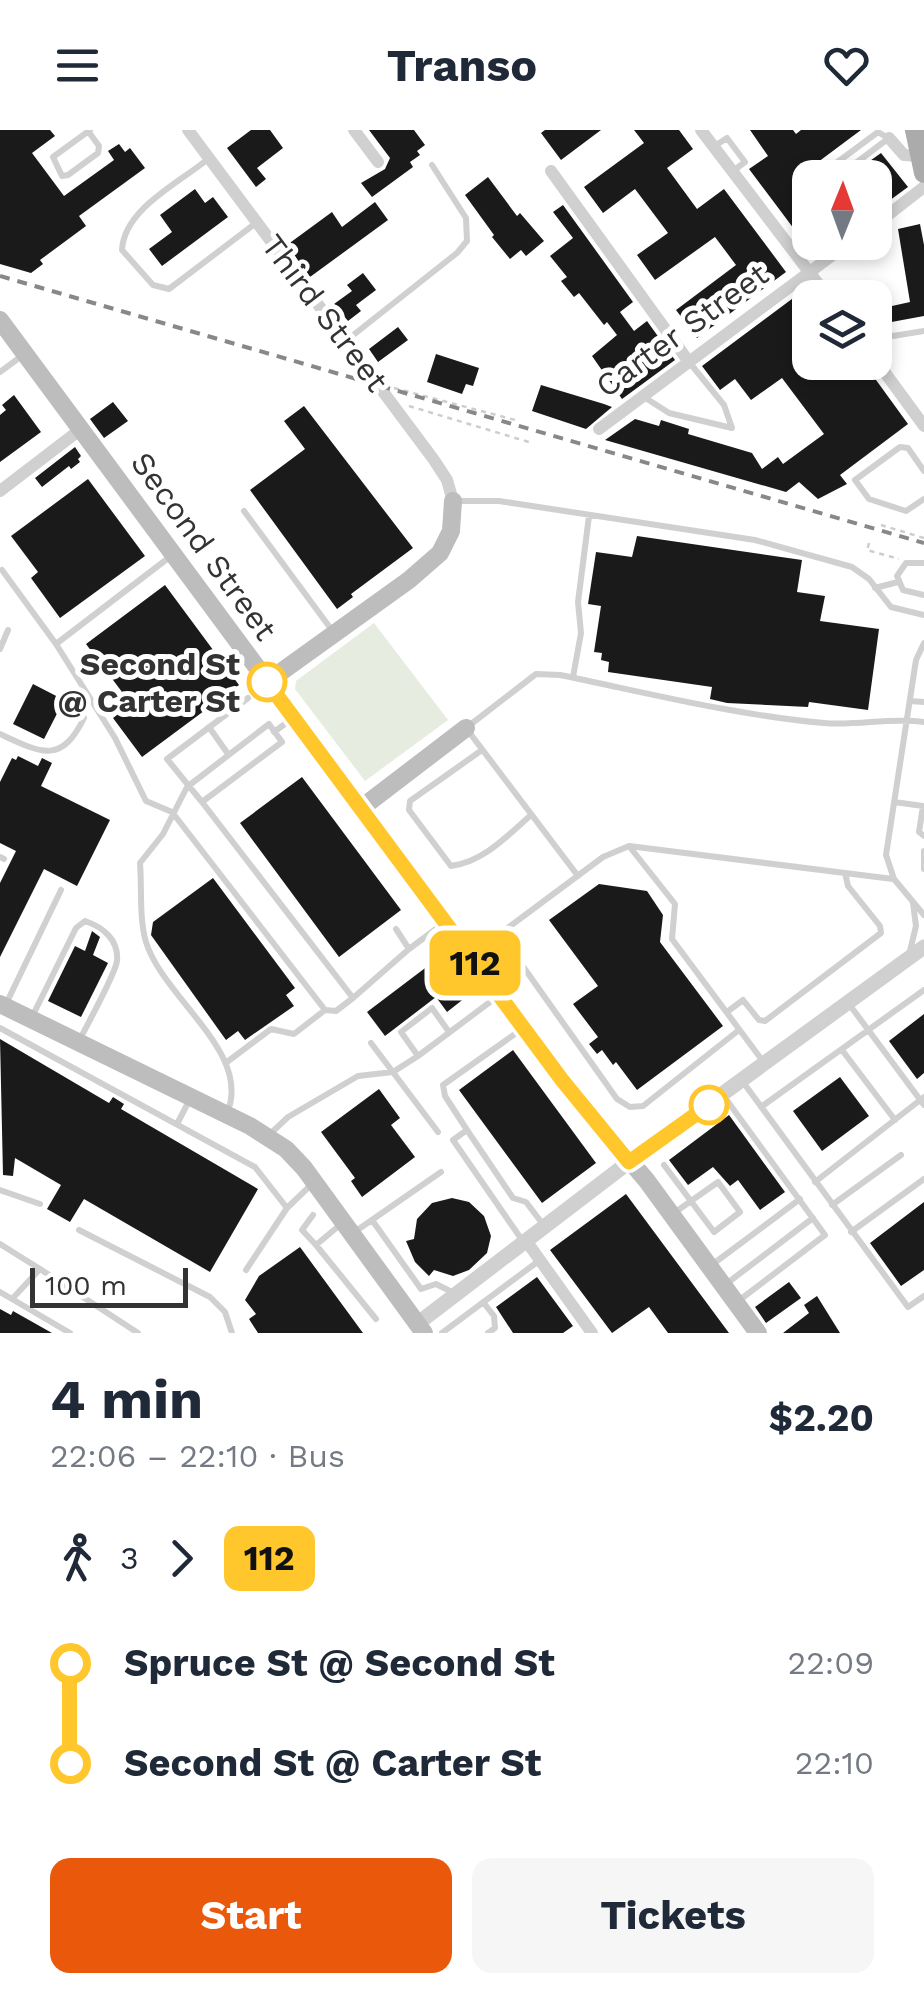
<!DOCTYPE html>
<html lang="en">
<head>
<meta charset="utf-8">
<style>
	body { margin:0; font-family:"Work Sans",sans-serif; background:#f6f6f7; color:#1f2937; height:100vh; display:flex; flex-direction:column; font-size:38px; white-space:nowrap }
	* { box-sizing:border-box; margin:0 }
	p { font-size:32px; color:#747a83 }
	.icon { flex:none; width:55px; height:55px; fill:none; stroke:currentColor; stroke-width:2; stroke-linecap:round; stroke-linejoin:round }
	.map { position:relative; height:1203px; overflow:hidden }
	.sheet { display:flex; flex-direction:column; background:#fff; flex:1 }
	.sheet>* { flex:none }
	.badge { padding:0 20px; border-radius:15px; font-size:35px; line-height:65px }
	.needle { width:65px; rotate:1deg }
	.tools { position:absolute; left:792px; top:30px; display:grid; gap:20px }
	.tools a { display:grid; place-items:center; width:100px; height:100px; border-radius:20px; background:#fff; box-shadow:0 5px 15px #0003; font-size:50px }
	.scale { position:absolute; left:30px; bottom:25px; width:158px; box-sizing:border-box; padding-left:10px; border:5px solid #333; border-top:0; font-size:28px; line-height:35px; white-space:nowrap; color:#333; -webkit-text-stroke:8px #fff; paint-order:stroke }
	.map>.badge { position:absolute; translate:-50% -50%; box-shadow:0 0 0 5px #fff }
	.legs { display:flex; align-items:center; gap:15px; height:110px; padding:0 50px; font-size:32px }
	.legs p { margin-inline-start:auto }
	.overview { display:flex; align-items:center; justify-content:space-between; height:170px; padding:0 50px }
	h1 { font-size:55px; font-weight:700; line-height:75px }
	.cta { display:flex; gap:20px; margin-top:auto; padding:20px 50px }
	.cta a { flex:1; height:115px; border-radius:20px; background:#ea580c; color:#fff; font-size:40px; font-weight:700; line-height:115px; text-align:center }
	.cta a+a { background:#f6f6f7; color:#1f2937 }
	ul { padding:0 50px; list-style:none }
	li { display:flex; align-items:center; gap:35px; height:100px; font-size:38px }
	li i { display:grid; place-items:center; width:15px; height:100%; margin:0 12px; background:currentColor }
	li i::after { content:''; width:25px; height:25px; margin:-12px; border:8px solid; border-radius:50%; background:#fff }
	li p { margin-inline-start:auto }
	li:first-child i { background:linear-gradient(#0000 50%,currentColor 0) }
	li:last-child i { background:linear-gradient(currentColor 50%,#0000 0) }
	header { display:flex; justify-content:space-between; align-items:center; height:130px; padding:0 50px; background:#fff; font-size:45px; font-weight:700 }
	.map>svg:first-child { display:block }
</style>
</head>
<body>
<header><svg class="icon" aria-label="menu" viewBox="0 0 24 24"><path d="M4 6h16M4 12h16M4 18h16"/></svg>Transo<svg class="icon" aria-label="heart" viewBox="0 0 24 24"><path d="M12 20l-8-8c-3-5 5-10 8-4 3-6 11-1 8 4z"/></svg></header>
<div class="map">
<svg width="924" height="1203" viewBox="0 0 924 1203">
	<rect width="100%" height="100%" fill="#fff"/>
	<path fill="#e6ecdf" d="M374 493 448 590 365 651 295 559 296 551Z"/>
	<path fill="#1a1a1a" d="M0 0H50L55 6 32 23 64 66 114 30 108 21 119 14 125 22 130 18 145 38 79 86 86 96 40 130 43 134 31 143 0 134Z
		M251 0H270L283 18 257 38 266 49 256 57 227 18Z
		M369 0H414L425 15 417 21 420 25 410 32 413 37 372 67 361 53 385 39 390 28Z
		M545 0H601L561 30 541 3Z
		M634 0H679L693 19 667 38 697 79 724 59 786 142 697 208 676 180 736 135 715 107 655 150 637 125 668 103 635 59 603 83 584 57 644 13Z
		M750 0H793L796 4 801 0H861L798 47 810 63V112H825L812 123 749 39 768 26Z
		M881 23 908 57 882 76 875 66V48H855L862 42 860 38Z
		M488 47 517 86 520 83 544 111 526 126 521 120 510 129 492 107 494 105 465 65Z
		M195 59 205 73 213 67 228 87 162 136 149 119 172 102 160 85Z
		M375 72 388 90 310 147 287 115 332 82 342 97Z
		M563 75 633 172 620 182 634 201 647 191 675 230 622 269 592 226 617 205 607 192 604 195 579 163 574 167 561 151 567 147 550 126 573 108 553 82Z
		M920 94 924 115V186L886 193 883 178 910 172 898 99Z
		M363 143 376 160 356 175 361 181 348 191 334 174 352 161 347 155Z
		M808 157 814 168H810V232H863L908 294 840 345 847 354 818 369 799 352 786 362 605 310 635 289 659 296 661 290 689 299 688 304 752 323 762 339 778 327 783 334 824 304 782 248 751 270 735 249 720 260 702 236Z
		M398 197 408 210 378 232 369 219Z
		M436 224 479 238 473 256 466 254 462 264 427 252Z
		M541 255 604 274 612 277 586 299 532 281Z
		M14 265 41 302 0 332V285L6 280 2 275Z
		M113 272 128 291 104 308 90 289Z
		M304 276 413 418 351 464 353 467 337 479 250 360 305 319 284 291Z
		M75 317 81 326 78 329 80 332 71 339 69 336 42 357 35 348Z
		M88 349 145 426 60 488 31 448 38 442 11 406Z
		M637 406 802 430 797 462 825 466 820 491 879 499 868 580 809 572 808 577 727 573 710 569 712 557 608 542 609 532 601 530 602 523 594 522 601 476 588 474 596 422 632 427Z
		M165 455 239 555 142 627 113 588 131 574 86 514Z
		M33 554 64 570 44 609 13 594Z
		M18 626 38 636 42 628 52 633 41 656 110 690 77 756 44 739 0 827V753L16 721 0 713V652L12 628 16 630Z
		M302 647 401 780 339 827 240 693Z
		M213 748 295 858 286 865 294 876 245 910 238 901 226 910 151 805 153 792Z
		M599 754 647 761 663 785 660 812 723 896 637 960 616 932 613 935 602 920 597 924 589 914 598 907 573 874 598 856 549 790Z
		M92 801 100 807 93 825 108 833 81 887 48 871 75 816 85 821Z
		M441 826 470 864 447 882 436 867 385 906 367 882Z
		M924 884V943L917 949 889 911Z
		M0 909 109 973 113 967 124 974 121 979 258 1059 210 1142 84 1069 70 1092 47 1079 61 1055 15 1028 13 1046 3 1045Z
		M513 920 596 1033 542 1073 459 960Z
		M840 947 869 986 822 1021 793 981Z
		M379 959 400 988 391 995 415 1027 362 1067 351 1051 355 1048 321 1002Z
		M729 985 785 1062 760 1080 738 1050 730 1056 713 1037 688 1055 669 1030Z
		M626 1064 729 1203H668L649 1177 612 1203 550 1120Z
		M452 1068 469 1072 484 1086 491 1106 487 1123 469 1140 453 1146 434 1140 429 1146 415 1132 406 1111 414 1109 417 1089 432 1073Z
		M924 1072V1140L901 1156 870 1113Z
		M300 1117 363 1203H258L249 1189 256 1184 245 1170 259 1146Z
		M537 1147 573 1196 563 1203H513L496 1177Z
		M789 1152 801 1168 766 1193 755 1177Z
		M817 1166 840 1203H783L809 1183 804 1175Z
		M0 1179 11 1185 13 1181 52 1203H0Z"/>
	<g fill="none" stroke-linecap="round" stroke-linejoin="round">
		<path stroke="#cdcdcd" stroke-width="2.5" stroke-dasharray="5 5" stroke-linecap="butt" d="M394 258 519 291
			M409 276 532 313
			M881 395 924 408
			M869 413 867 420 899 429"/>
		<path stroke="#d0d0d0" stroke-width="6" d="M88 1 99 16 98 23 68 45 62 46 53 27 90 0
			M713 17 727 8 745 32 733 41
			M208 29C179 53 124 79 122 120L153 155 169 159 256 93
			M816 48 878 2 888 8
			M836 48 889 8
			M875 199 893 206 924 201
			M347 210 457 123 467 111 466 88 432 35
			M0 242 23 225
			M644 267 669 283 732 298 724 275 689 232
			M924 341 908 318 900 317 855 350 869 369 906 381 924 369
			M456 371H499L755 410 852 437 869 449 891 477 924 485
			M244 381 334 503
			M924 433H906L897 446 903 460 924 465
			M2 440 56 514 171 426
			M875 458 898 452
			M924 513 916 530 886 725 894 749 924 785
			M56 514 115 608 146 671 172 682 325 880 294 904 271 899 227 932
			M0 519 8 500
			M573 547 581 503 578 472 589 386
			M910 571 924 572
			M209 597 228 624
			M274 602 293 588
			M0 604C41 623 61 635 84 588
			M482 620 410 671 409 680 451 736C483 732 507 706 531 685
			M202 672 167 629 248 568
			M894 672 923 676
			M923 676 919 702 924 706
			M629 716 893 749
			M924 721V739
			M0 727 4 729
			M578 746 466 598 536 544 560 545C648 563 734 585 824 593 858 596 891 587 924 592
			M396 799 409 819
			M500 804 617 969 630 977 643 976 739 900
			M474 823 603 727 629 716 675 774 672 809 765 934
			M909 825 916 796 913 773
			M849 874 924 975
			M5 876 61 760
			M325 880 336 881 353 868
			M727 882 743 870 759 890 765 891 881 803 880 796 848 756 845 743
			M31 889 76 798 85 791C103 797 119 810 117 831 115 845 87 895 79 911
			M0 898 255 1037 287 1078 314 1052
			M522 899 443 955 445 966 467 1000 453 1010 522 1110
			M449 902 432 878 401 902 418 926 498 866
			M371 913 438 1002
			M842 920 895 990
			M743 952 908 1177 924 1166
			M723 965 825 1105 737 1172
			M761 977 924 860
			M227 983C253 923 163 868 146 812 139 789 142 758 140 733L163 704 187 657 269 594 282 612 202 672 353 868 409 819 444 793
			M177 994 190 969
			M467 1000 513 1068 526 1072 545 1097
			M269 1005 288 987 358 946 393 942 418 926
			M664 1035 714 1102 740 1082 718 1052 674 1083
			M815 1052 924 967
			M0 1060 40 1074
			M832 1075 901 1025
			M313 1085 302 1100 316 1115
			M372 1090 421 1159 436 1154 456 1164
			M341 1094 316 1115 376 1189
			M79 1100 210 1167 225 1182 232 1203
			M356 1101 441 1042
			M851 1102 924 1049
			M0 1114 40 1139
			M713 1134 800 1069
			M246 1140 287 1078
			M726 1154 813 1088
			M0 1162 12 1169 40 1139 138 1203
			M12 1169 70 1203
			M483 1172 494 1186 495 1198 488 1203
			M442 1203 540 1130"/>
		<path stroke="#d0d0d0" stroke-width="12" d="M188 0 434 330 447 350 453 371
			M354 0 378 32
			M701 0 829 168
			M889 8 904 25 920 26
			M551 41 689 232
			M875 95 924 57
			M875 229 924 296
			M599 299 850 112
			M0 361 81 299
			M527 1112 592 1203"/>
		<path stroke="#d0d0d0" stroke-width="15" d="M417 1194 629 1032 924 817"/>
		<path stroke="#bdbdbd" stroke-width="18" d="M0 190 562 950 647 1051 758 1203
			M267 552 409 450 440 423 451 401 453 371
			M360 679 466 598
			M0 874 250 996 286 1019 304 1038 424 1203"/>
		<path stroke="#ababab" stroke-width="20" d="M915 0 924 43"/>
		<path stroke="#888" stroke-width="4" stroke-dasharray="10 8" stroke-linecap="butt" d="M0 146 924 413"/>
	</g>
	<g fill="none" stroke-linecap="round" stroke-linejoin="round">
		<g stroke="#fff" stroke-width="22">
			<path id="line-1" d="M267 552 562 950 629 1032 709 975"/>
		</g>
		<use href="#line-1" stroke="#ffc72c" stroke-width="15"/>
	</g>
	<g fill="#fff" stroke="#ffc72c" stroke-width="5">
		<circle cx="267" cy="552" r="18"/>
		<circle cx="709" cy="975" r="18"/>
	</g>
	<g text-anchor="middle" dominant-baseline="central" stroke-width="10" stroke-linejoin="round" paint-order="stroke">
		<g font-size="32" fill="#333" stroke="#fff">
			<text transform="translate(325 183) rotate(53)">Third Street</text>
			<text transform="translate(682 200) rotate(-36)">Carter Street</text>
			<text transform="translate(204 416) rotate(54)">Second Street</text>
		</g>
		<g font-size="32" font-weight="bold" fill="#333" stroke="#fff" text-anchor="end">
			<text x="240" y="534">Second St<tspan x="240" dy="37">@ Carter St</tspan></text>
		</g>
	</g>
</svg>
<div class="tools">
<a><svg class="needle" viewBox="-14 -14 28 28"><path d="M0-13l5 13h-10z" fill="#e53935"/><path d="M0 13l5-13h-10z" fill="#747a83"/></svg></a>
<a><svg class="icon" aria-label="layers" viewBox="0 0 24 24"><path d="M12 4l9 5-9 5-9-5zM3 14l9 5 9-5"/></svg></a>
</div>
<div class="scale">100 m</div>
<b class="badge" style="left:475px;top:833px;background:#ffc72c;color:#111">112</b>
</div>
<section class="sheet">
<div class="overview"><div><h1>4 min</h1><p>22:06 – 22:10 · Bus</p></div><b>$2.20</b></div>
<div class="legs"><svg class="icon" aria-label="walk" viewBox="0 0 24 24"><circle cx="13" cy="4" r="2"/><path d="M13 8l-2 6 4 7M11 14l-3 7M7 12l3-4h3l4 4"/></svg>3<svg class="icon" aria-label="forward" viewBox="0 0 24 24"><path d="M9 5l7 7-7 7"/></svg><b class="badge" style="background:#ffc72c;color:#111">112</b></div>
<ul>
<li><i style="color:#ffc72c"></i><b>Spruce St @ Second St</b><p>22:09</p></li>
<li><i style="color:#ffc72c"></i><b>Second St @ Carter St</b><p>22:10</p></li>
</ul>
<div class="cta"><a>Start</a><a>Tickets</a></div>
</section>
</body>
</html>
